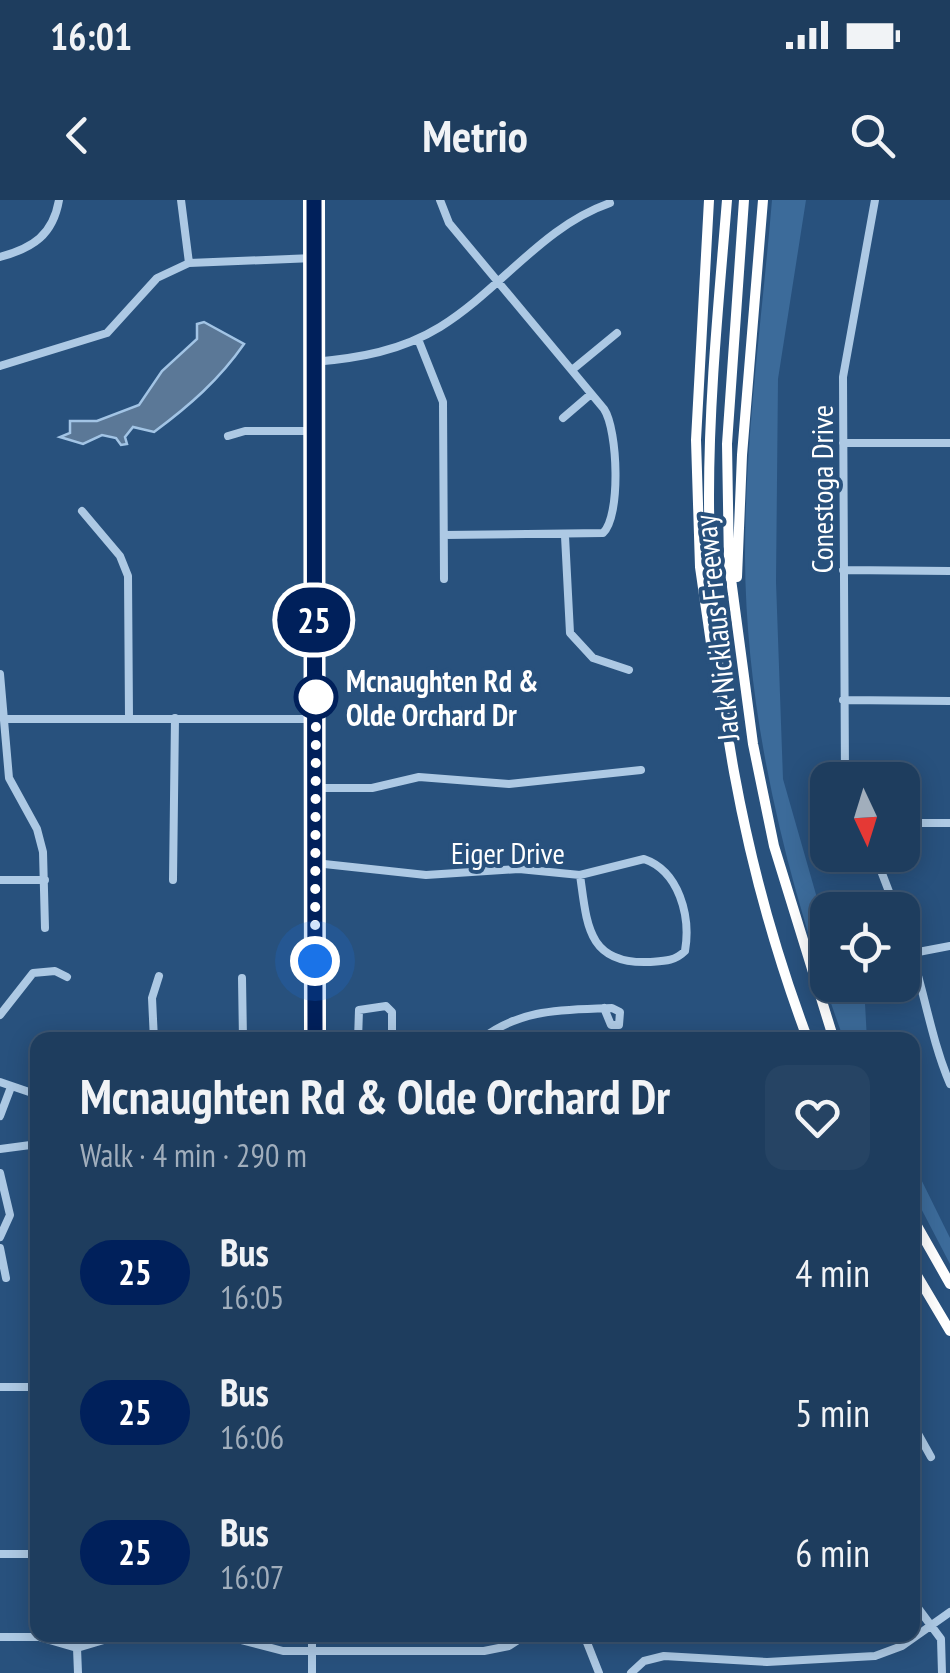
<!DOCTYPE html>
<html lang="en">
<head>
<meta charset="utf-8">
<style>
	body { margin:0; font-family:"PT Sans Narrow",sans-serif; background:#264464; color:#f1f3f6; height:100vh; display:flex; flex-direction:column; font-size:38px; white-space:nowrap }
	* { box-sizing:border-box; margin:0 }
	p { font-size:32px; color:#a1aebc }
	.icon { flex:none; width:55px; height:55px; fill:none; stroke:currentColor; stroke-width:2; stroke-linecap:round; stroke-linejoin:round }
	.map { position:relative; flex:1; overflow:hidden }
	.panel { position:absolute; left:30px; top:832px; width:890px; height:610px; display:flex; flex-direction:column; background:#1e3d5e; border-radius:20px; box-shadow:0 5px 25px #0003,0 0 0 2px #3c5673 }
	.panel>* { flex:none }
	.badge { padding:0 20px; border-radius:32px; font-size:35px; line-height:65px }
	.needle { width:65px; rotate:176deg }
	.buttons { position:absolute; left:810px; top:562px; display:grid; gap:20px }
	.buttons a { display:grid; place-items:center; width:110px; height:110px; border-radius:20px; background:#1e3d5e; box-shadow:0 5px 25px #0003,0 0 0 2px #3c5673; font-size:50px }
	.you { position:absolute; width:50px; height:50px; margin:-25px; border:8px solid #fff; border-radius:50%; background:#1a73e8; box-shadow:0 0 0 15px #1a73e833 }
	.map>.badge { position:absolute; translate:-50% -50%; box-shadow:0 0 0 5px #fff }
	.round { display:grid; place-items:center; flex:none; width:105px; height:105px; border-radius:20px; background:#264464 }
	.summary { display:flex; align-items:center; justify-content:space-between; height:170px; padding:0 50px }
	h1 { font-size:48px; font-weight:700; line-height:75px }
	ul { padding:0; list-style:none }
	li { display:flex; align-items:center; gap:30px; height:140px; padding:0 50px }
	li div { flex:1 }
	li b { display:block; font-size:38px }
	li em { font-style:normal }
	li .badge { min-width:110px; font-weight:700; text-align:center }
	.status { display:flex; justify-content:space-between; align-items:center; height:70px; padding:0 50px; background:#1e3d5e; direction:ltr }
	.status svg { height:28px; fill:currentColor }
	header { display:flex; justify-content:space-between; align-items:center; height:130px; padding:0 50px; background:#1e3d5e; font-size:45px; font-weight:700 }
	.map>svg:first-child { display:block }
</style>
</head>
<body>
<div class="status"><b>16:01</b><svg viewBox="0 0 49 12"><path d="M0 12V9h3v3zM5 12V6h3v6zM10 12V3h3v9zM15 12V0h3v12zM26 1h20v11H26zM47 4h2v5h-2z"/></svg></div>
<header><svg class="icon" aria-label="back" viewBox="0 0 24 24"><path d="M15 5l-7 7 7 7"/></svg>Metrio<svg class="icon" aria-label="search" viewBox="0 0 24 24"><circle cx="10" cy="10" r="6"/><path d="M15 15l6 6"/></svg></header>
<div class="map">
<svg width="950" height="1473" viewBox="0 0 950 1473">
	<rect width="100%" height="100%" fill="#28517d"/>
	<path fill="#3c6b9a" d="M772 0H806L778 179 776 382 783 579 827 733 828 785H864L867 840H844C788 686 746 521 745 357 745 237 762 119 772 0Z
		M913 963 950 1038V1064L913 993Z"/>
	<path fill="#5b7897" stroke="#a2c4e5" stroke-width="2.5" d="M204 122 244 144C219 180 189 206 154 232L133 227 125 237 127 244 121 245 116 238 102 235 83 244 60 237 70 233V221H97L139 205 162 171 197 139V124Z"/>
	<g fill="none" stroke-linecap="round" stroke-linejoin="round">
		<path stroke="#adc9e4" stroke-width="8" d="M181 0 189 63
			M314 0 315 840
			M440 0 449 23 604 209C618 230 621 317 603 333L444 335
			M0 57C33 48 53 35 59 0
			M418 139 443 202 444 379
			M314 162C359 158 401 151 440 127 500 90 543 26 610 3
			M0 166 107 133 157 78 189 63 314 58
			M572 170 617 133
			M563 218 591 194
			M228 236 245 231H313
			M843 243H950
			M82 311 120 356 128 376 129 518
			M565 336 570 433 593 458 629 470
			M843 370 950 371
			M0 474 9 578 37 629 43 652 45 728
			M843 500 950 501
			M5 519H316
			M845 580 843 177 875 0
			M316 588H372L419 577 509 584 641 570
			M902 623H950
			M875 655 896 710
			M315 663 426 675 519 669 580 675 644 659C679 671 691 716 685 751 674 762 663 761 648 762 587 764 587 724 580 675
			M0 680H45
			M173 680 175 518
			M902 726C923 778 928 832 950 884
			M913 753 950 746
			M242 778 243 840
			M0 815 33 773 55 771 67 777
			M392 834H439L452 840
			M154 840 152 798 159 776
			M358 840 359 810 386 806 392 812V840
			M480 840C521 808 563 810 612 808L620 812 619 825H611L604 808
			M0 882 38 895
			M0 916 11 887
			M0 949 38 944
			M0 973 10 1015 0 1037
			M0 1048 6 1078
			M0 1187H38
			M912 1223 931 1257
			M0 1354H38
			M912 1400 941 1439 942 1473
			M584 1435 599 1473
			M0 1437H39L77 1448 114 1437 233 1438 283 1451H484L509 1446 526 1435
			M77 1448 78 1473
			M312 1473V1435
			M631 1473 644 1461 664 1456 767 1462 875 1456 902 1446 950 1412"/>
		<path stroke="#fff" stroke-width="10" d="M709 0 696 240 700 367 713 457
			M727 0C719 99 709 197 709 296 709 481 743 667 808 840
			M744 0 727 244 729 364 753 544 774 646 834 840
			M737 377 742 255 763 0
			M912 1017 950 1084
			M912 1067 950 1131"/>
	</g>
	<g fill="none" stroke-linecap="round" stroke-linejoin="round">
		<g stroke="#fff" stroke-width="22">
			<path id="line" d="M314 0 315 840"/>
		</g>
		<use href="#line" stroke="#00205b" stroke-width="15"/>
		<path stroke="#fff" stroke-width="10" stroke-dasharray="0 18" d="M315 761 316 497"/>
	</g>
	<circle fill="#fff" stroke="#00205b" stroke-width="5" cx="316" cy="497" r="20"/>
	<g text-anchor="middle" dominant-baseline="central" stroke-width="8" stroke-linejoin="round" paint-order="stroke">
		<g font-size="30" fill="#fff" stroke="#28517d">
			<text transform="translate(821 289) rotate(-90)">Conestoga Drive</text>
			<text transform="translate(716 428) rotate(-96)">Jack Nicklaus Freeway</text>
			<text x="508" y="652">Eiger Drive</text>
		</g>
		<g font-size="30" font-weight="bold" fill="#fff" stroke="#28517d" text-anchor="start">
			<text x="346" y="480">Mcnaughten Rd &amp;<tspan x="346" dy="34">Olde Orchard Dr</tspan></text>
		</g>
	</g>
</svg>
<div class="buttons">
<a><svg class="needle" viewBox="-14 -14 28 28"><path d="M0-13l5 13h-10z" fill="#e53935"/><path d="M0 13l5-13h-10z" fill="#a1aebc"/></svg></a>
<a><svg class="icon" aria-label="locate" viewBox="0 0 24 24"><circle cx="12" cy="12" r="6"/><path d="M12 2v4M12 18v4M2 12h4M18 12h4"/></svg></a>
</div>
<div class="you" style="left:315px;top:761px"></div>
<b class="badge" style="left:314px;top:420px;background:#00205b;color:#fff">25</b>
<section class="panel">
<div class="summary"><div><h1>Mcnaughten Rd &amp; Olde Orchard Dr</h1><p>Walk · 4 min · 290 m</p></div><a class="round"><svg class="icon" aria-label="heart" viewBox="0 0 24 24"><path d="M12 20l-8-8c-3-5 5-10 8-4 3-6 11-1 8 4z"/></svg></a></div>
<ul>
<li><span class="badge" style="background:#00205b;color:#fff">25</span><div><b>Bus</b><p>16:05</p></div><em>4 min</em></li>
<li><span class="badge" style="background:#00205b;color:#fff">25</span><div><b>Bus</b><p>16:06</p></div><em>5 min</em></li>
<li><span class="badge" style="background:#00205b;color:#fff">25</span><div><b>Bus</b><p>16:07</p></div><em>6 min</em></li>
</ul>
</section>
</div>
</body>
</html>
